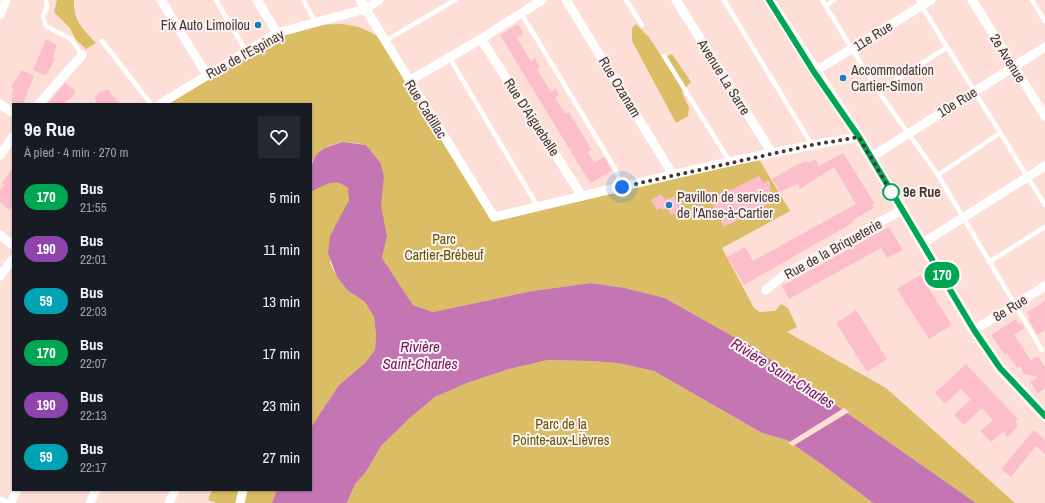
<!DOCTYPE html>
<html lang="fr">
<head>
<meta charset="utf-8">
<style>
	body { margin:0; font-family:"Archivo Narrow",sans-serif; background:#242831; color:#f1f3f6; height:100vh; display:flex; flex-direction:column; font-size:15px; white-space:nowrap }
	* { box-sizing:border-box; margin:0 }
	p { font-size:13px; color:#9ea1a6 }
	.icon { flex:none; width:22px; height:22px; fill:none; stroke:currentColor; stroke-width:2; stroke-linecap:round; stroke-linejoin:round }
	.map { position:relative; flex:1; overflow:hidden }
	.panel { position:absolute; left:12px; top:103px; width:300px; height:388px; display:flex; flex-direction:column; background:#171b24; border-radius:0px; box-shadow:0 1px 3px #0004 }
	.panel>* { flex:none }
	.badge { padding:0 8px; border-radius:13px; font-size:14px; line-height:26px }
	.you { position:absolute; width:20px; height:20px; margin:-10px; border:3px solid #fff; border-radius:50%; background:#1a73e8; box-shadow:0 0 0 6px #1a73e833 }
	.map>.badge { position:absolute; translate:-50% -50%; box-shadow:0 0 0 2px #fff }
	.round { display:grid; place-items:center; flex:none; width:42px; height:42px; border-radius:0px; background:#242831 }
	.headline { display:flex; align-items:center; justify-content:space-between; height:68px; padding:0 12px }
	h1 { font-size:19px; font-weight:700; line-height:30px }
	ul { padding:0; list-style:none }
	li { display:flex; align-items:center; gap:12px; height:52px; padding:0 12px }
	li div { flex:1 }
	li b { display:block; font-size:15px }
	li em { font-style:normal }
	li .badge { min-width:44px; font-weight:700; text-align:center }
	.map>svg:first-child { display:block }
</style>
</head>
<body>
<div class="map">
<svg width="1045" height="503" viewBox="0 0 1045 503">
	<rect width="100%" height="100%" fill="#fedfd8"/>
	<path fill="#dbbd65" d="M57 0H74C73 21 83 29 96 43L86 49 76 40 70 28 54 12Z
		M342 24C359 26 371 31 385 41L494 217 757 156 790 211 722 248 754 308 760 312 775 311 781 304 788 308 797 327 787 332 886 388 1015 503H976L757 350 665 298 625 288 591 283 532 291 433 312 413 305 382 258 387 236 380 206V162L366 145C341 139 327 142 311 162V104H160L277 33 308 25Z
		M636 24 649 37 663 59 672 54 691 82 682 92 689 108 688 116 676 123 632 41V28Z
		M331 181 341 182 348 188 350 194 347 207 337 223 330 263 337 277 347 290 365 302 374 317 376 336 375 351 365 363 339 385 311 427V192Z
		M548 360 591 361 618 363 654 371 762 433 787 440 824 466 873 503H347L355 484 366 472 381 446 411 417 435 397 467 383 509 369Z
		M212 490H277L272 503H216L208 500Z"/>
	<path fill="#c376b2" d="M343 142 366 145 380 162 384 176 381 206 387 236 382 258 413 305 433 312 532 291 591 283 625 288 665 298 757 350 976 503H873L824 466 787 440 762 433 654 371 618 363 591 361 548 360 509 369 467 383 435 397 411 417 381 446 366 472 355 484 347 503H272L277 490H311V427L339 385 365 363 375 350 376 336 374 317 365 302 347 290 337 277 328 253 330 236 349 200 348 188C335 177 325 185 311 192 311 160 309 151 343 142Z"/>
	<path fill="#fedfd8" d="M844 408 849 412 793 446 788 443Z"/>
	<path fill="#fdbecc" d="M518 24 524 34 517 38 531 61 535 58 540 67 537 69 551 92 556 89 559 95 555 98 563 110 566 114 569 112 592 150 588 152 594 163 604 157 612 171 590 183 500 35Z
		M46 39 57 45 53 57 55 58 46 76 33 70Z
		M22 70 34 76 23 104H17L11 101 13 96 11 95 14 89 11 87Z
		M65 83 76 91 70 99 62 104H47Z
		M108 89 119 104H98L94 98 100 92Z
		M841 154H844L873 201 875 204 872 205 874 208 853 220 854 222 744 285 727 257 745 247 753 261 856 204 834 167 800 189 798 184 780 192 772 179 798 164V165L806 161 807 163 816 159 819 166Z
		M13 168V205L9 210 0 202V190L4 185 2 183Z
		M759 176 763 183 770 180 771 203 724 227 710 200Z
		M661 194 665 200 674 196 677 203 681 201 685 209 671 215 668 208 662 210 661 208 657 210 651 200Z
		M889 227 903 250 887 258 881 248 789 299 782 286Z
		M920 275 952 325 929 339 897 289Z
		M1045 301V330L1037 335 1028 318 1030 317 1027 313Z
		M856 310 887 359 867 372 836 323Z
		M1016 319 1019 324 1021 323 1025 328 1014 335 1031 360 1038 356 1045 367V388L1038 393 1030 382 1038 377 1024 374 1020 366 1017 368 1007 353 1005 355 991 335Z
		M966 364 1018 419 1015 422 1018 426 1008 437 1003 432 991 442 980 431 993 420 982 408 964 425 954 415 971 399 961 389 945 404 935 393Z
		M1034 430 1045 440V454L1036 446 1011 477 1001 469Z"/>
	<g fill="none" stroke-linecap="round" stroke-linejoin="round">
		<path stroke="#fff" stroke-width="4.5" d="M46 0 47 7 43 16 46 26 71 39 82 55
			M216 0 246 51
			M303 0 316 23
			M626 0 642 25
			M724 0 812 145
			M822 0 878 91 938 175 1042 350
			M918 0 1045 205
			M1032 0 1045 21
			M826 6 834 0
			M521 13 616 170 621 187
			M102 41 151 104
			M385 41 455 0
			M664 56 730 162
			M449 57 538 207
			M878 91 946 48
			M938 175 1000 133
			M989 262 1045 227"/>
		<path stroke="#fff" stroke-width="9" d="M161 0 207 75
			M257 0 277 33
			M360 0 494 217C615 189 736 157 859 137
			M566 0 673 175
			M676 0 772 153
			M972 0 1045 116
			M0 15 6 0
			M481 39 582 196
			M814 72 931 0
			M409 81 481 39 542 0
			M0 104 13 113
			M39 104 82 55
			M160 104 277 33 365 9 379 0
			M0 155 13 137
			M870 158 1045 47
			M0 235 13 245
			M923 243 1045 166
			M0 276 13 259
			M766 290 784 275 902 210
			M974 330 1045 286
			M11 503 17 490
			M90 503 96 490
			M169 503 175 490
			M240 503 243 490"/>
		<path stroke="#fff" stroke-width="11" d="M769 0 859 137 974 330 1000 368 1045 416
			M0 502 3 503"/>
	</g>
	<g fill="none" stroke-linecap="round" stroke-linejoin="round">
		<g stroke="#fff" stroke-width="9">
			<path id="line" d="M769 0 814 72 859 137 974 330 1000 368 1045 416"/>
		</g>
		<use href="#line" stroke="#00a651" stroke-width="6"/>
		<path stroke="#453633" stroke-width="4" stroke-dasharray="0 7.2" d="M622 187 812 145 859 137 894 197 891 192"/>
	</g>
	<g fill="#1b7bc7" stroke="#faf2f0" stroke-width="1.5">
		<circle cx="258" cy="25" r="4"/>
		<circle cx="843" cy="78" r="4"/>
		<circle cx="669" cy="205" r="4"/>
	</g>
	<circle fill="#fff" stroke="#00a651" stroke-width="2" cx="891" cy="192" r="8"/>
	<g text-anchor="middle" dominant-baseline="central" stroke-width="4" stroke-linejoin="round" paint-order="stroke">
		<g font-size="14" fill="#453633" stroke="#faf2f0" text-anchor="start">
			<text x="250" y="25" text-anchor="end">Fix Auto Limoilou</text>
			<text x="851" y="70">Accommodation<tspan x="851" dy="16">Cartier-Simon</tspan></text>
			<text x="677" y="197">Pavillon de services<tspan x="677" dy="16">de l'Anse-à-Cartier</tspan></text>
		</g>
		<g font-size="14" fill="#453633" stroke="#faf2f0">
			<text transform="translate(873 36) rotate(-32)">11e Rue</text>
			<text transform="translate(245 54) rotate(-29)">Rue de l'Espinay</text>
			<text transform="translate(1008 58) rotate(58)">2e Avenue</text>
			<text transform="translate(724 77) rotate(58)">Avenue La Sarre</text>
			<text transform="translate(620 87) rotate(59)">Rue Ozanam</text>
			<text transform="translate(957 102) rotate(-32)">10e Rue</text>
			<text transform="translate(426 109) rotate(58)">Rue Cadillac</text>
			<text transform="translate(532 117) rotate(57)">Rue D'Aiguebelle</text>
			<text transform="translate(833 249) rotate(-29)">Rue de la Briqueterie</text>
			<text transform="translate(1010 308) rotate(-32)">8e Rue</text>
		</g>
		<g font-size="14" font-weight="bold" fill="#453633" stroke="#faf2f0" text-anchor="start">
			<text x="903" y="192">9e Rue</text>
		</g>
		<g font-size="14" fill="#6a5403" stroke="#faf2f0">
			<text x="444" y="239">Parc<tspan x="444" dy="16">Cartier-Brébeuf</tspan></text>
			<text x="561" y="424">Parc de la<tspan x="561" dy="16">Pointe-aux-Lièvres</tspan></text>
		</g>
		<g font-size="15" font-style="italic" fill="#721564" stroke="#faf2f0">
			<text x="420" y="346">Rivière<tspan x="420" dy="17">Saint-Charles</tspan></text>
			<text transform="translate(783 373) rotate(32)">Rivière Saint-Charles</text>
		</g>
	</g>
</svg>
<div class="you" style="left:622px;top:187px"></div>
<b class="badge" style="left:942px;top:275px;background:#00a651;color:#fff">170</b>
<section class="panel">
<div class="headline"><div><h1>9e Rue</h1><p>À pied · 4 min · 270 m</p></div><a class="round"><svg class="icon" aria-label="heart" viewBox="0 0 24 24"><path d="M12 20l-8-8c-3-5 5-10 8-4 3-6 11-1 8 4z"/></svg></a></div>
<ul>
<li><span class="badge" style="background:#00a651;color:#fff">170</span><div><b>Bus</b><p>21:55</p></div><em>5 min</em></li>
<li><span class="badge" style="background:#8e44ad;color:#fff">190</span><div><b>Bus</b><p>22:01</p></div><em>11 min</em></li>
<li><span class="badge" style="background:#00a3b4;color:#fff">59</span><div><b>Bus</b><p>22:03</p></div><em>13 min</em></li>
<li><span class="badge" style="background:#00a651;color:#fff">170</span><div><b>Bus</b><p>22:07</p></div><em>17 min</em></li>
<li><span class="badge" style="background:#8e44ad;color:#fff">190</span><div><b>Bus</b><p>22:13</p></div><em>23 min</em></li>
<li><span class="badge" style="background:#00a3b4;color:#fff">59</span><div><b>Bus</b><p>22:17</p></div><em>27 min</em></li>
</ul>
</section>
</div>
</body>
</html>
